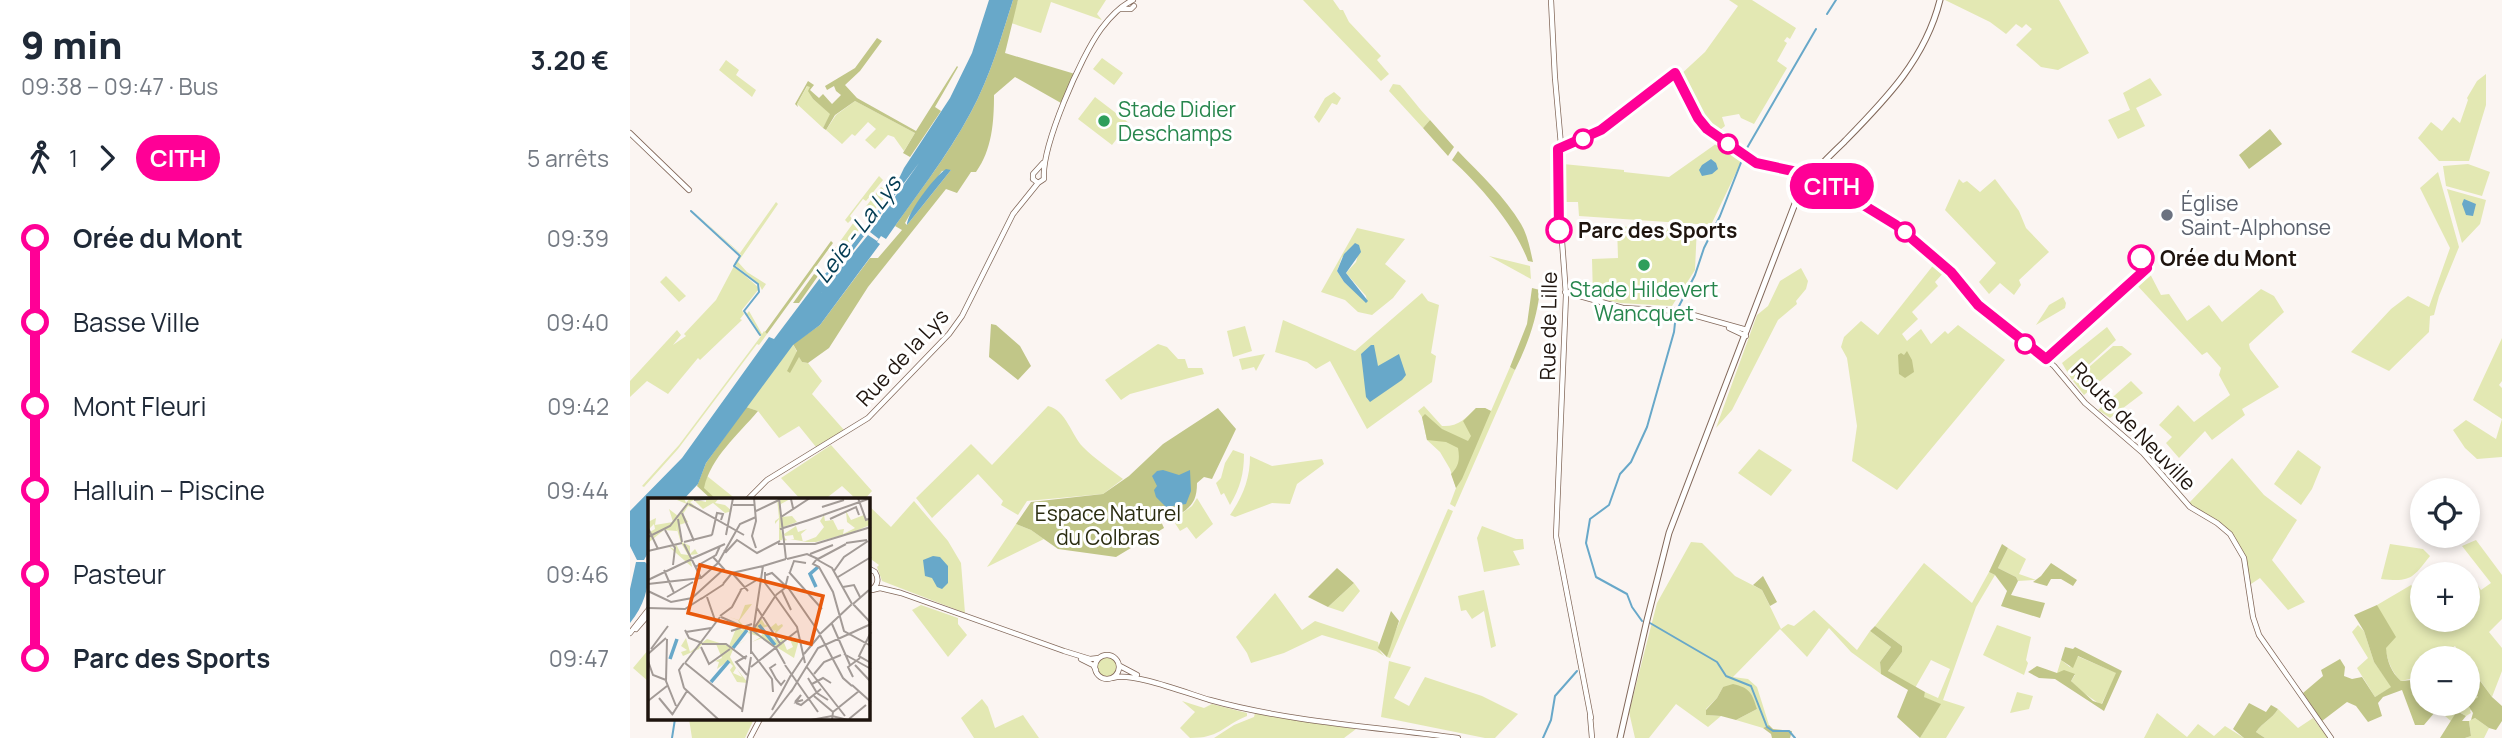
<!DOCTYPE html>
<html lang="fr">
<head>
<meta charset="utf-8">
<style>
	body { margin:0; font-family:Manrope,sans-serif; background:#f2f2f3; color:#1f2937; height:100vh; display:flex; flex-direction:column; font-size:26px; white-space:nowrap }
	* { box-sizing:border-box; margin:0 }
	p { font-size:23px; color:#747a83 }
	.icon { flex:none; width:38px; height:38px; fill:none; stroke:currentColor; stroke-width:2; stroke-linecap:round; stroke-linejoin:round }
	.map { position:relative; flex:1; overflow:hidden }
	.details { display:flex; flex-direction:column; background:#fff; width:630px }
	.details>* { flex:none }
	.badge { padding:0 14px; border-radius:23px; font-size:24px; line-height:46px }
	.fabs { position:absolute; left:1780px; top:478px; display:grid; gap:14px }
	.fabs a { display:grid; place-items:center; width:70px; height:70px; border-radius:50%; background:#fff; box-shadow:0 4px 10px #0003; font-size:35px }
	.map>.badge { position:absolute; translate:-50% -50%; box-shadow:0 0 0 4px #fff }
	.legs { display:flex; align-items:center; gap:10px; height:77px; padding:0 21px; font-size:23px }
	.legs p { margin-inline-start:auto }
	.head { display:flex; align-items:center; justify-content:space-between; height:119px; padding:0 21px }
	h1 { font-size:38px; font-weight:800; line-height:52px }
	ul { padding:0 21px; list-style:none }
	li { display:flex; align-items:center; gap:24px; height:84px; font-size:26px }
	li i { display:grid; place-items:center; width:10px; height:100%; margin:0 9px; background:currentColor }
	li i::after { content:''; width:18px; height:18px; margin:-9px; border:5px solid; border-radius:50%; background:#fff }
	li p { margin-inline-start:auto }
	li:first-child i { background:linear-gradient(#0000 50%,currentColor 0) }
	li:last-child i { background:linear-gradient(currentColor 50%,#0000 0) }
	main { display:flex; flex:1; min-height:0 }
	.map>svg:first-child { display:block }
</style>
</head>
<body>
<main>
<section class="details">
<div class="head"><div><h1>9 min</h1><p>09:38 – 09:47 · Bus</p></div><b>3.20 €</b></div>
<div class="legs"><svg class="icon" aria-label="walk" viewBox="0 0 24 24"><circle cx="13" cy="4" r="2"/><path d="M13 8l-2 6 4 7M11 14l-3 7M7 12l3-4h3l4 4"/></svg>1<svg class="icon" aria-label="forward" viewBox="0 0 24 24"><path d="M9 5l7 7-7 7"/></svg><b class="badge" style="background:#ff0096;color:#fff">CITH</b><p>5 arrêts</p></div>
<ul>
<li><i style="color:#ff0096"></i><b>Orée du Mont</b><p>09:39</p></li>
<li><i style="color:#ff0096"></i><span>Basse Ville</span><p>09:40</p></li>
<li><i style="color:#ff0096"></i><span>Mont Fleuri</span><p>09:42</p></li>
<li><i style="color:#ff0096"></i><span>Halluin – Piscine</span><p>09:44</p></li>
<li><i style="color:#ff0096"></i><span>Pasteur</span><p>09:46</p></li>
<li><i style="color:#ff0096"></i><b>Parc des Sports</b><p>09:47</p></li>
</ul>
</section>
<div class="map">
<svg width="1872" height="738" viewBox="0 0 1872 738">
	<rect width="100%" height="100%" fill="#fbf5f2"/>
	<path fill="#e3e8b3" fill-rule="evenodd" d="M388 0H476L467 14 472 20 421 2 411 33 381 23Z
		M673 0H703L710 10H713L719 22 751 56 747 60 759 74 751 81Z
		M1099 0H1122L1166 28 1160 39 1157 37 1154 41 1157 43 1147 61 1157 68 1124 124 1111 118 1109 114 1092 117 1095 126 1086 133 1071 119 1049 76 1075 52 1108 6Z
		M1315 0H1429L1459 53 1428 70 1411 67 1386 45 1402 29 1396 24 1392 28 1386 24 1376 34 1360 22Z
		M472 58 493 73 484 85 463 69Z
		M96 60 109 70 106 75 126 90 122 97 89 70Z
		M1856 74V105L1839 161H1809L1788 138 1801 122 1812 131 1823 117 1830 123 1838 100 1837 98 1847 81Z
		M1520 78 1532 95 1506 108 1515 126 1488 139 1478 120 1500 110 1493 93Z
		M763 84 770 85C781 97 790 110 800 120L793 128 759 91Z
		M178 85 181 87 179 91 183 99 201 114 193 128 167 104Z
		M704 92 711 98 707 105 702 103 689 123 684 117 695 98Z
		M465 97 499 123 482 145 448 119Z
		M225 101 285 133 274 151 264 137 258 135 245 149 235 140 246 129 238 122 225 136 222 134 212 144 196 130 206 115Z
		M1090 141 1113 158 1081 225 949 216 948 202H933V164L994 170V172L1039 177Z
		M1838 164 1860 172 1852 196 1816 186 1813 166Z
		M1808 172 1829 247 1809 296 1804 315 1800 316 1799 332 1759 371 1721 352 1761 309 1778 296 1799 307 1820 248 1790 188Z
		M249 176 253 180 236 201 233 199 220 216 222 219 218 223 215 220Z
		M1329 179 1333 183 1337 181 1350 192 1365 179 1389 211 1396 228 1419 252 1389 280 1391 285 1384 295 1370 283 1359 294 1349 282 1366 263 1315 210Z
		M251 187 255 190 256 195 239 217 234 209Z
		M1817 189 1856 200 1850 224 1832 243Z
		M146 202 148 204 108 262 117 272 136 284 132 290 129 284 105 265 111 255 63 211 110 253Z
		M224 222 231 227 211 254 203 251Z
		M1038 225 1067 226 1065 270 1042 306 990 303 963 297 962 259 988 258 987 226 1037 230Z
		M727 228 775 239 755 264 776 281 763 298 742 315 728 312 715 300 691 292ZM717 251 728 255 726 262 716 273 736 296 737 302 714 282 707 271 712 257 718 259 714 256Z
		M859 256 900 266 901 279Z
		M1305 263 1315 271 1305 282 1308 286 1282 312 1288 319 1272 334 1277 341 1291 329 1301 344 1315 331 1318 334 1328 325 1375 360 1267 490 1222 461 1227 426 1217 358 1211 347 1214 337 1231 321 1248 335Z
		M104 266 128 287V290L112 310 114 314 110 319 112 320 70 360 68 358 38 394 17 381 0 397V381L47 330 51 335 43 345 56 336 54 334 86 300Z
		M1171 268 1178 281 1176 289 1166 301 1167 304 1148 320 1102 410 1086 428 1127 315 1138 306 1150 281Z
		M1518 270 1531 295 1539 294 1557 321 1579 305 1592 322 1631 289 1644 296 1654 312 1619 344 1620 349 1649 387 1612 409 1615 415 1582 440 1575 431 1549 458 1536 443 1542 437 1529 425 1548 405 1564 422 1600 395 1589 375 1591 368 1577 352 1572 355 1504 282Z
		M36 276 56 296 49 302 30 282Z
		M792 293 798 301 809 305 801 353 806 356 802 382 737 429 700 361 686 369 677 362 645 352 653 320 725 351Z
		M1433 297 1436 303 1435 308 1406 325 1419 305Z
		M119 311 132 334 134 331 137 334 129 345 127 344 48 449 14 487 12 486 49 445 131 336 119 316 116 315Z
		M615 326 622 351 603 357 597 331Z
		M1477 327 1486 340 1442 380 1432 363Z
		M1872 338V381L1869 385 1872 388V419L1843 400Z
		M163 344 172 362 178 363 192 381 182 394 214 430 186 447 169 426 149 438 128 411 116 407Z
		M528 344 537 347 548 359H555L558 368H572L574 374 500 394 491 400 475 380Z
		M1483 346H1492L1502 354 1454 395 1443 381Z
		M635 354 626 371 624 367 612 370 609 359Z
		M880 367 885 370 825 507 820 504 826 488 820 469 810 452 797 440 792 417 788 411 794 406 812 426C828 427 835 419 846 408H855L861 411Z
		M1501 381 1513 393 1480 418 1468 410Z
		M418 406C436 410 442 436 453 447 465 459 480 469 493 479L473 494 397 501 388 515 371 505 373 501 348 474 302 518 286 498 341 444 362 465Z
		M1872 419V457L1847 459 1835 448 1823 430 1836 420 1866 439Z
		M201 445 242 491 234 500H227L212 486 194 500H171L151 478Z
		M1129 449 1162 470 1141 496 1108 473Z
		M603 450 614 454C614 474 610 488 600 505L594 493 591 495 586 483 591 478 595 463Z
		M1668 450 1691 467 1682 489 1671 505 1644 484Z
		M620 456 642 466 692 459 694 464 667 484 660 504 642 503 605 517 600 515C613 496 620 479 620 456Z
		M1602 458 1634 495 1667 520 1642 560 1675 602 1658 610 1630 578 1621 584 1615 557 1605 537 1559 503Z
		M77 476 107 500H87L73 488Z
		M567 498 583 524 566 539 557 527 550 531 543 520 562 506Z
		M284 501 318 541 331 563 335 613 252 581 247 567 249 565 238 557V505L261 527Z
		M818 509 823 511 760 658 757 657 762 639Z
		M386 524 401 530 414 539 357 567Z
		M852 526 886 539H893L894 549 883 551 890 565 854 572 847 538Z
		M1846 540 1872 575V619L1859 632 1872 648V671L1862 697 1838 664V658H1833L1825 646 1808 658H1792V676L1771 681C1750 661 1757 631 1747 605L1781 585 1792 597V620H1838V574H1833L1837 571 1851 590 1861 583 1832 546Z
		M1061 542 1072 543 1105 576 1132 590 1151 629 1158 624 1164 626 1184 610 1227 650 1240 631 1261 647 1250 662 1251 674 1221 652 1199 628 1177 657 1150 629 1103 677 1118 679 1127 687 1139 725 1133 728 1106 720 1127 709 1093 687 1087 698 1076 709 1077 715 1091 716 1078 727 1046 704 1019 738H1005L999 712 1027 603Z
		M1760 544 1793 549 1800 556C1782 579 1781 582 1751 579Z
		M1378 548 1396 559 1389 574 1406 580 1388 581 1386 577 1368 568Z
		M1294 563 1342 603 1359 572 1365 575 1346 607 1313 700 1335 707 1316 738H1290L1310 704 1293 697 1295 692 1308 698 1320 669 1301 660 1285 688 1258 671 1272 652V646L1245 626Z
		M724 583 730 591 713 612 698 607Z
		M854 590 866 646 861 648 854 611 842 619 836 610 831 611 828 596Z
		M645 593 672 630 685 621 748 642 750 651 754 656 746 651 692 635 654 653 621 663 617 653 606 637Z
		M291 605 328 618V624L337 635 318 657 282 610Z
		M1367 625 1401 637 1396 660 1398 663 1394 675 1353 655Z
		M1728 625 1734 631 1744 662 1762 687 1745 697 1727 668 1738 658 1722 632Z
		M19 649V682L3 668Z
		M1447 656 1487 673 1471 705 1451 691 1441 681 1445 675 1427 673 1431 660 1440 667Z
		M467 667a10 10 0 1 1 20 0a10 10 0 1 1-20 0Z
		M759 661 781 667 764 698 779 706 795 677 852 696 888 714 865 738H855L751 717Z
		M1838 687 1848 697 1840 711 1841 713 1836 716 1828 711 1821 721 1815 716 1818 711 1811 705 1838 704Z
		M1387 692 1403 696 1399 709 1380 713Z
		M352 699 358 707 365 728 393 715 409 738H344L331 718Z
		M552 701 574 708 582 704 617 713V716C591 727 590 738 560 738L550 728 565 712Z
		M1648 709 1668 728 1683 718 1698 738H1635L1626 732C1633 722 1642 719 1648 709Z
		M625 713 638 716 726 729 714 738H584L604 725 624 717Z
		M1527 713 1557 737 1568 724 1584 736 1595 726 1614 738H1514Z
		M1845 718 1859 728 1854 738H1835L1841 736 1839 721Z
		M59 719H124L115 738H62Z"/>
	<path fill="#c1c688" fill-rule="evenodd" d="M383 0H388L375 53 445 74 431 103 385 77 364 95C364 122 362 150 346 172H341L327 193 316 189 238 287 199 348 178 363 172 362 169 357 160 373 157 371 167 351 163 344 190 325 240 258H248L272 230 265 226C291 189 320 152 341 112 360 77 371 38 383 0ZM321 170 277 225 275 223 279 216 312 171Z
		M247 38 252 41 230 71 215 85 227 98 286 131 327 66 328 67 305 107 311 111 280 157 273 153 285 133 225 101 205 115 196 130 193 128 200 114 183 99 178 91 180 87 177 86 167 104 168 107 165 104 178 81 184 85 180 90 189 98 193 94 202 104 211 95 206 91 204 86 197 90 195 86 225 68Z
		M800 120 824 147 818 156 793 128Z
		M1640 129 1652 144 1619 169 1609 155Z
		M828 151C850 174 875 197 891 224 898 236 900 249 903 262L898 261C886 227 849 184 822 160Z
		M201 241 203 243 137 334 135 332Z
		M184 274 188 276 169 303H163Z
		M902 288 910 290C907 318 898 344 885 370L880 367 897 324Z
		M361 324 366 325 390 346 401 366 388 380 359 357Z
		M1277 351 1282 360 1284 372 1275 378 1269 374 1268 355 1271 353 1274 355Z
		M116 407 128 411C108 435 81 457 74 488L87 500H82L67 486 76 463Z
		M588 408 606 429 582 479 574 477 567 483C567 502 561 507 546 517L536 513 529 517 534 528 486 557 428 549 401 530 386 524 401 502 473 494 499 476 533 444Z
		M846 408H855L861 411 832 479 826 488 821 474C829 466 830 459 828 448L816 442 797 440 792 417 795 414 812 429 838 441 841 436 833 421Z
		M1372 544 1378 548 1368 568 1386 577 1388 581 1381 595 1415 603 1410 618 1371 606 1377 591 1365 575 1359 572Z
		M1421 563 1447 580 1443 586 1431 579H1421L1417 586 1403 582 1411 576Z
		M707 568 724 583 698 607 678 597Z
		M1133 576 1147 602 1140 606 1132 590 1123 585Z
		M1747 605 1766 637 1756 648C1757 661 1761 672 1771 681L1782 680 1784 692 1792 698V704H1821L1811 705 1794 725H1785L1772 690 1753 697 1748 703 1752 716 1738 722 1726 706 1717 702 1692 721 1673 693 1693 676 1691 670 1710 659 1715 667 1714 676 1722 679 1732 677 1745 697 1761 687 1744 662 1734 631 1724 615Z
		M761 611 769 621 757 657 748 648Z
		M1245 626 1272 646V652L1258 671 1295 692 1294 697 1311 704 1290 738 1267 717 1278 690 1251 674 1250 662 1261 647 1240 631Z
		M1435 647 1443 649 1445 647 1492 671 1474 711 1425 679 1409 678 1398 672 1407 666 1427 673 1434 670 1445 674 1441 681 1463 701 1472 704 1486 673 1448 656 1443 668 1431 660Z
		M1842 670 1862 697 1872 706V721L1866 730 1859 728 1845 718 1841 720 1843 713 1838 705 1848 697 1838 687V674Z
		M1103 684C1120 688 1122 693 1127 709L1106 720 1091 716 1076 715V710L1087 698 1093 687Z
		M1619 703 1636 712 1641 705 1648 709C1642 719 1633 722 1626 732L1635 738H1614L1603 729Z
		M1827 711 1836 716 1832 721H1839L1841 736 1835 738H1810Z
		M1139 725 1143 729 1162 731 1160 738H1142L1141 734 1133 728Z"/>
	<path fill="#68a8c9" d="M359 0H383C371 38 360 77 341 112 317 157 285 197 256 239L251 236 247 242 250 244 190 325 163 345 76 463 68 484 53 500H19V551L14 560H7L0 546V511L52 458 139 337 144 339 190 278 210 261 264 189 274 168 320 98 342 53Z
		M1081 159 1086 163 1088 169 1082 174 1072 176 1069 170 1072 165Z
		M316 169 321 170 277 225C277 213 304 177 316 169Z
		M1834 199 1846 204 1843 216 1836 215 1832 204Z
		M725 243 729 245 731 252 716 273 738 301 736 303 714 282 707 271 714 254Z
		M741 345H744L748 366 769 354 776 375 772 380 740 402 736 397 731 354Z
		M533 470 549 475 560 470 561 491 556 504 536 507 526 497 524 490 527 486 522 476 527 471Z
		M303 556 310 557 318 566V583L312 589 307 587 302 578 295 576 293 560Z
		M6 562H15L19 566C19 588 14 606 0 623V589Z"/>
	<path fill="#fbf5f2" d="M289 163 240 232 249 239 247 241 238 235 191 293 216 262 213 260 211 257 216 260Z"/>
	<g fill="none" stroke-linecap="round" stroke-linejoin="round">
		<path stroke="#68a8c9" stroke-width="2" d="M1197 14 1206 0
			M1117 148 1186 29
			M61 211 110 256 104 266 128 284 129 292 114 311 130 335
			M1048 308 1065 275 1074 248 1090 216 1112 160
			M1012 621 1002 607 997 594 966 577 956 543 960 519 979 505 990 474 1001 462 1017 427 1044 332 1046 314
			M1020 623 1087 662 1096 676 1121 686 1137 727 1143 731H1159L1165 738
			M42 738 45 719
			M913 738 921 720 925 696 947 671"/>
		<g stroke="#82685a" stroke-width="6">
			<path id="secondary" d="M921 0 925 79
				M490 9H501L504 6
				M925 78 931 145 930 214 936 295 926 536 961 718
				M0 133 59 190
				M1181 175 1271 229 1322 273 1348 305 1424 366 1455 403 1513 453 1560 507 1587 523 1600 534 1614 558 1619 591
				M403 179 408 183 414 179C411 147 451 56 471 29 480 17 490 6 503 0
				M403 179V174L413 163
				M935 292 993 308 1049 311 1117 330
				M1099 328 1116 336
				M117 500 137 480 238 418 319 334 332 316 383 214 408 183
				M238 568 245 572C250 580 247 588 238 591
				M242 590 250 588 271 593 434 651 460 659 469 658
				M1619 591 1623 617 1629 635 1701 738
				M6 629 19 614
				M0 633 19 609
				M465 667a12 12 0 1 1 24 0a12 12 0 1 1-24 0Z
				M451 659 463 665 466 670
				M490 666 507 675
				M483 678C500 671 559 694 580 700 660 722 746 727 828 738
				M960 715 962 738
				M120 738 130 719"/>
		</g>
		<g stroke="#82685a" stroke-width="7">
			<path id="primary" d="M990 738 1017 620 1039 533 1166 201C1177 177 1195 160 1214 142 1255 100 1295 60 1310 0"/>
		</g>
		<use href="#secondary" stroke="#fff" stroke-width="4.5"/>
		<use href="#primary" stroke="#fff" stroke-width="5"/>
	</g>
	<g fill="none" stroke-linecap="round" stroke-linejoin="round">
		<g stroke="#fff" stroke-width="16">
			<path id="line-1" d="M929 230 928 149 971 130 1045 73 1068 118 1077 129 1126 163 1186 176 1266 225 1321 272 1348 305 1416 359 1517 268 1511 258"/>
		</g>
		<use href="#line-1" stroke="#ff0096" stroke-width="10"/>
	</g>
	<g fill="#2e9e5b" stroke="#fff" stroke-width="2.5">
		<circle cx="474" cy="121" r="7"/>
		<circle cx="1014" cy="265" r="7"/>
	</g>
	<g fill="#fff" stroke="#ff0096" stroke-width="3.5">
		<circle cx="953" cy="139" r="9"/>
		<circle cx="1098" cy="144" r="9"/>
		<circle cx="929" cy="230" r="12"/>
		<circle cx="1275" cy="232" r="9"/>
		<circle cx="1511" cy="258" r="12"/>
		<circle cx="1395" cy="344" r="9"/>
	</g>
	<circle fill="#6b7280" stroke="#fff" stroke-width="2.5" cx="1537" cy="215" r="7"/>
	<g text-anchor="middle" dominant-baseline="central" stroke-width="6" stroke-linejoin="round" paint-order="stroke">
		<g font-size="21" fill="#27864d" stroke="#fff" text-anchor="start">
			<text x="488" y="109">Stade Didier<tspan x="488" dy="24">Deschamps</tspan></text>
			<text x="1014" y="289" text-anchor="middle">Stade Hildevert<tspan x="1014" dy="24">Wancquet</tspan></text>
		</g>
		<g font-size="21" fill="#5b616d" stroke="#fff" text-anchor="start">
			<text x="1551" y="203">Église<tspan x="1551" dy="24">Saint-Alphonse</tspan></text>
		</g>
		<g font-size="21" font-weight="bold" fill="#1e140e" stroke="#fff" text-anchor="start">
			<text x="948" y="230">Parc des Sports</text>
			<text x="1530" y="258">Orée du Mont</text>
		</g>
		<g font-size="21" fill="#1e140e" stroke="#fff">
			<text transform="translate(918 326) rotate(-89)">Rue de Lille</text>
			<text transform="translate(272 357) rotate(-47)">Rue de la Lys</text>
			<text transform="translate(1504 426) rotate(46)">Route de Neuville</text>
		</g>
		<g font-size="21" fill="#2a2c10" stroke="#fff">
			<text x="478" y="513">Espace Naturel<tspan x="478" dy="24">du Colbras</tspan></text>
		</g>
		<g font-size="23" font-style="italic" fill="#023b52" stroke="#fff">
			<text transform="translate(227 229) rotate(-53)">Leie - La Lys</text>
		</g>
	</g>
	<g transform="translate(18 498)">
		<rect width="222" height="222" fill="#fbf5f2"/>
		<path d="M36 0 38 5 42 0 58 4V0H71L67 5 77 7 84 13 77 15 65 5 55 11 46 2 42 4 52 12 40 8 35 16 40 24 31 27 34 44 42 48V56L47 51 50 56 42 57 44 69 20 48 26 51 28 46 33 56 40 57 33 45 28 28 29 33 16 32 0 45V35L7 31 6 26 1 31 0 24 8 20 7 27 25 24 21 11 30 18 39 6 29 2ZM129 0 142 1 133 6V19L144 18 149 24 133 30 134 37 139 42 142 41H146L145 37 137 38 136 36 148 28 150 34 159 31 153 36 155 44 168 39 176 29 172 23 176 17 177 23 185 22 190 32 196 31 195 36 207 30 199 24 198 13 203 22 216 17 218 22 222 20V27L203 35 168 44H159L142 41 136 43 135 39 134 42 131 43V21L127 26V23L131 20ZM104 106 91 123 100 132 85 149 99 141 86 149 82 159 88 170 85 175 94 179 89 171 100 185 89 184 82 172 85 168 80 163 69 171 71 164 67 163 74 160 68 146 53 147 51 151 35 158 33 154 39 152 33 148 38 140 42 154 59 141 81 148 89 128 95 133 90 122 81 119 91 122 97 107ZM113 120 117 127 120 126 122 130 128 125 130 128 134 126 135 128 125 138 128 132 126 133 121 128 107 132 113 138 116 134 131 144 134 140 139 152 145 149 141 139 151 142 146 160 114 140 104 144 113 139 100 135Z" fill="#e3e8b3"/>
		<path fill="none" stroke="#68a8c9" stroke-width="3.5" d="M168 89 162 76 170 69M111 127 127 147M85 150 99 132M22 161 29 141M63 184 81 163"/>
		<path fill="none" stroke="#a39b97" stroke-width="2" d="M106 0 108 23 104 38 108 50M131 0 138 61M210 0 218 22 223 20M130 1H143L145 10M46 2 70 0M41 6 96 37M85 7H107M174 9 196 2M108 13 131 2M34 15 46 43M175 17 223 0M133 19 162 0M30 21 34 44M182 21 208 9 211 17M158 23 178 16M0 30 10 51M132 31 161 22M17 32 27 50 25 67M64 37 69 15 75 16 73 22M78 37 85 0M0 39 22 28 40 5M36 44 64 37M198 45 219 42M36 46 53 80M130 46H167L223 29M76 52 78 54 89 42 109 55 132 43M0 53 34 45M162 56 185 47M43 61 77 46M139 61 159 56 170 61M168 61 184 70 204 106M170 61 198 46M168 62 165 66 171 69 185 94 196 133 223 148M115 68 138 61M47 69 68 57 72 48M16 72 26 95M186 73 196 59 220 43M117 74V85L127 98M141 74 174 111M142 74 146 63 158 65M85 76 100 93M118 77 124 75 141 91 172 136M190 79 223 59M0 82 44 61M0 86 53 80 70 65 92 26 108 19M75 86 84 75 115 68 105 134M195 89 206 87 212 99M92 92 112 80M0 93 23 104 44 100 76 71 65 59M134 93 143 112M128 97 137 90 140 78M127 98 149 129 157 165M19 99 45 84M59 99 68 125M53 101 76 86M205 106 223 125M205 106 221 92M0 110 37 111 54 100M109 110 133 147M72 118 84 109 93 92M73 119 103 132M184 126 202 167M37 132 41 140 54 145M103 132V156M105 132 128 97M83 133 104 126M105 133 128 150 137 166M38 134 63 130M223 134 211 158 223 165M172 136 204 106M172 137 195 180 204 188M19 141 18 183 28 208M54 146H78L98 161M53 149 61 166 82 151M3 151 20 128M103 153 124 181 125 194M0 156 18 140M156 156 172 137M196 156 223 171M0 163 5 177 18 182M37 165 72 119M37 165 95 212M128 166 122 170 128 181 133 187 137 182M137 167 170 214M207 167 222 183M158 168 197 218M103 169 149 133M144 176 156 158M166 176 176 164 193 157M99 177 88 164 99 158M205 179 200 169 212 160M160 180 169 195 180 202M164 186 175 180 183 185M204 187 223 204M36 190 71 222M36 190 31 172 36 165M143 194 170 150 223 126M166 198 185 214M11 200 25 217M0 203 19 188M147 204 153 197 148 204 155 202M148 205 153 207 173 191M124 212 143 177M94 214 103 159M24 217 39 193M201 221 218 207M121 222 144 192M163 222 184 218 200 222M184 222 185 214 211 193"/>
		<path fill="#e8590c" fill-opacity="0.15" stroke="#e8590c" stroke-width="3.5" d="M52 67 175 98 163 146 40 115Z"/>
		<rect width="222" height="222" fill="none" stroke="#1e140e" stroke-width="3.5"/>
	</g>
</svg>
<div class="fabs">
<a><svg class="icon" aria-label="locate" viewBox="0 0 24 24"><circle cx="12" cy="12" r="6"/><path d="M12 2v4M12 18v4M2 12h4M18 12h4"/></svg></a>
<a>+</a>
<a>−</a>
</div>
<b class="badge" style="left:1202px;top:186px;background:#ff0096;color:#fff">CITH</b>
</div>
</main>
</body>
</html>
